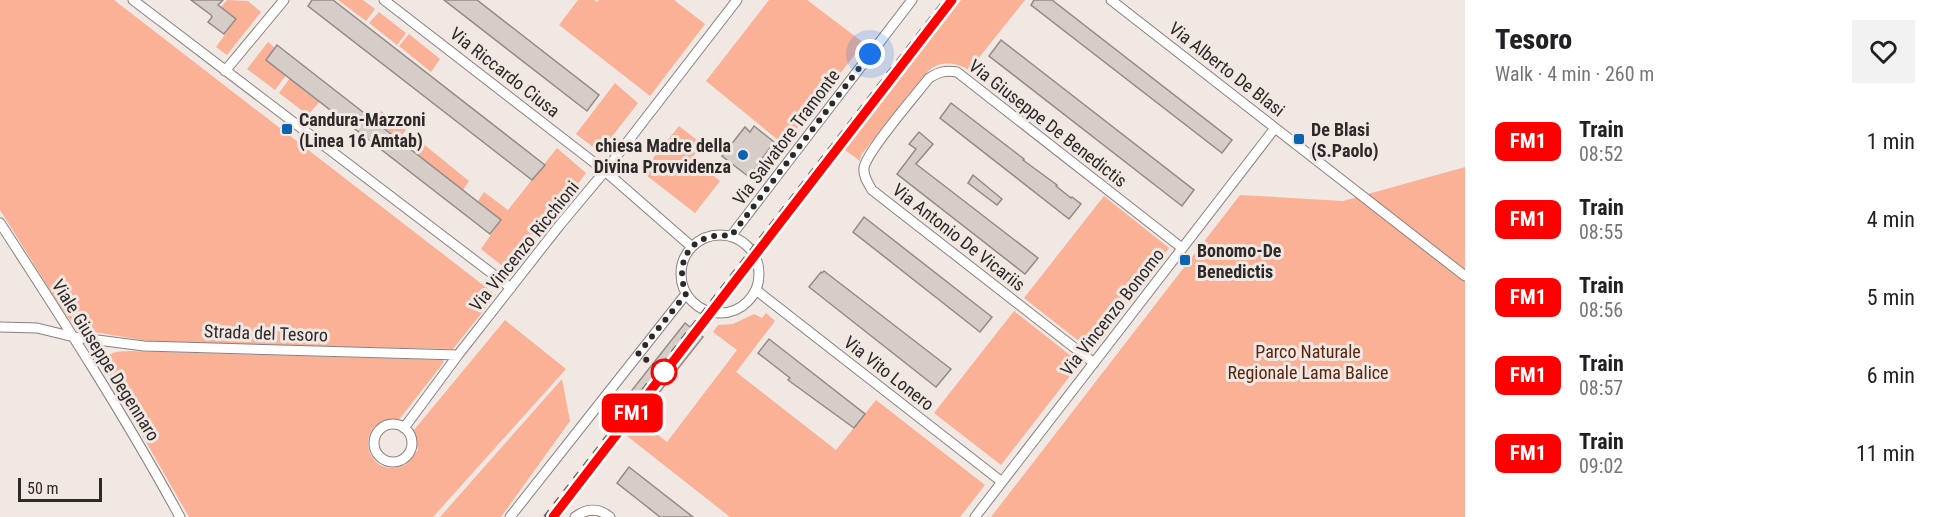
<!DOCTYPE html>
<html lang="en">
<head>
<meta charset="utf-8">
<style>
	body { margin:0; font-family:"Roboto Condensed",sans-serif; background:#f2f2f2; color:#202124; height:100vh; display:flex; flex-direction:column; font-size:22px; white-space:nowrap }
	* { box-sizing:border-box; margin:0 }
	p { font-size:20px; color:#757577 }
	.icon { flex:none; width:33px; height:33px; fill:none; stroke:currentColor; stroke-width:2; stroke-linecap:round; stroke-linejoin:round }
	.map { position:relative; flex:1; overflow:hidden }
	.sheet { display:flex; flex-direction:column; background:#fff; width:480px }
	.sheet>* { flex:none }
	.badge { padding:0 12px; border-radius:9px; font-size:21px; line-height:39px }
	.scale { position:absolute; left:18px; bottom:15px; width:84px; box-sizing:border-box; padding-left:6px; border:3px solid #2c2927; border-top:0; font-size:16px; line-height:21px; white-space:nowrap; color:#2c2927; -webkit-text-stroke:4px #f1e8e4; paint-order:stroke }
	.you { position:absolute; width:30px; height:30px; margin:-15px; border:4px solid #fff; border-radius:50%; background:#1a73e8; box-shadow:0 0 0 9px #1a73e833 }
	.map>.badge { position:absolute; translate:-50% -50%; box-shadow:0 0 0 3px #fff }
	.round { display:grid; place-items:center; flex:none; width:63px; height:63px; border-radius:0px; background:#f2f2f2 }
	.head { display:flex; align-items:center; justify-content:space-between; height:102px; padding:0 30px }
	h1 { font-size:28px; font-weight:800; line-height:45px }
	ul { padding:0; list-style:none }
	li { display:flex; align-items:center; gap:18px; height:78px; padding:0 30px }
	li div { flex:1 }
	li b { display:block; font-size:22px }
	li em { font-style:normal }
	li .badge { min-width:66px; font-weight:700; text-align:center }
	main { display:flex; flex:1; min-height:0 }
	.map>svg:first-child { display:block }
</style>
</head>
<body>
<main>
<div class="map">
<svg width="1465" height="517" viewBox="0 0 1465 517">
	<rect width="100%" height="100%" fill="#f1e8e4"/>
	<path fill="#fab196" d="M0 0H114L496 295 453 349 160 343 82 330 73 324 60 306 0 210Z
		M227 0 248 1 261 12 227 55 216 47 236 19 221 7Z
		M338 0H363L375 9 366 21Z
		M578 0H594L597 2 599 0H674L705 24 650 96 559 25Z
		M769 0H807L864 43 784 145 706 81Z
		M961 0H1025L969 70C956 62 939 60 927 72L861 155 860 161 845 150Z
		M379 12 406 33 397 45 369 23Z
		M409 34 440 59 431 72 399 46Z
		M268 42 275 48 286 75 275 90 247 69Z
		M290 78 320 101 308 115 279 93Z
		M615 83 638 103 600 152 576 134Z
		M381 111 406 130 399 139 374 120Z
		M679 126 702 144 692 158 720 181 695 213 642 172Z
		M421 142 469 181 463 190 414 152Z
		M557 148 586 173 510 272 481 249 501 220 478 201 484 192 508 210Z
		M1465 167V517H991L1240 195 1343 201Z
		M1104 196 1169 248 1090 350 1024 298Z
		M1014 311 1080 363 1001 465 934 413Z
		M766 313 775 321 736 372 836 450 876 400 985 485 960 517H730L627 436 639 420 667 442 737 350 713 332 718 325 733 324 754 314 762 318Z
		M505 320 566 369 433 517H189L102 365C109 351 114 352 128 351L442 360 444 362 398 421C394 421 387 420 384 421 359 429 365 467 391 468 396 468 401 466 405 465L418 450 414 430Z
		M562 379 570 421 501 517H440Z"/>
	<path fill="#d6cdc9" stroke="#938a87" stroke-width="1.5" d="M191 0H223L218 5 236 19 224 34 208 22 212 17 211 15Z
		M312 0H333L545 165 532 180 308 6Z
		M444 0H477L599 95 587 111Z
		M1034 0H1052L1232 140 1222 153 1031 5Z
		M1001 40 1194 190 1182 206 989 56Z
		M277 45 501 220 490 234 266 60Z
		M951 103 1024 159 1023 160 1057 185 1056 186 1071 198 1072 197 1081 204 1069 219 940 118Z
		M754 126 774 142 749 177 722 156 745 127 750 132Z
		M919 132 933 144 916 164 1038 258 1025 274 897 174 916 149 909 144Z
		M973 175 1002 199 997 205 968 183Z
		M864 217 992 317 980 332 853 232Z
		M824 271 951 369 936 387 809 287 821 272 822 273Z
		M685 323 703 337 628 432 610 418Z
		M769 339 865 414 854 428 788 380 790 378 758 353Z
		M629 467 693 517H660L641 502 617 483Z"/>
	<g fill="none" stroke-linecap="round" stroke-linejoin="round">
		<g stroke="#8a817e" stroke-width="11">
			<path id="street" d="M133 0 511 288
				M384 0 605 171 692 247
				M1111 0 1465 276
				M225 71 284 0
				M0 223C63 320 125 416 180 517
				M681 274a39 39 0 1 1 78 0a39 39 0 1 1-78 0Z
				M731 236 912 0
				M756 290 1002 482
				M0 327 37 328 74 337 144 346 458 355
				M1094 363 872 190C868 183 863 176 864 168 866 152 916 95 929 78 939 72 945 70 957 72L1182 248
				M374 443a19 19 0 1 1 38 0a19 19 0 1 1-38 0Z
				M404 428 458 355 559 226 605 171 737 0
				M510 517 686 294
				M575 517C587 508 599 508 610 517
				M975 517 1275 128"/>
		</g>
		<use href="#street" stroke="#fff" stroke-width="9"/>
		<path stroke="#66615f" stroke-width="4" stroke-dasharray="8 8" stroke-linecap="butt" d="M545 517 945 0"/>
	</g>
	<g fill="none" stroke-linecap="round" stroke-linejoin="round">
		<g stroke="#fff" stroke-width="14">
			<path id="line" d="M553 517 952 0"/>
		</g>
		<use href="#line" stroke="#f00" stroke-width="9"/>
		<path stroke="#2c2927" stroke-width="6" stroke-dasharray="0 10.8" d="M664 372 638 354 686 294C673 259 693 231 731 236L870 54"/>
	</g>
	<g fill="#0b63b1" stroke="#f1e8e4" stroke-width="2">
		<rect x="281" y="123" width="12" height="12" rx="3"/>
		<rect x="1293" y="133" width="12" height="12" rx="3"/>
		<circle cx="743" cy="155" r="6"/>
		<rect x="1179" y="254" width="12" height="12" rx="3"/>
	</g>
	<circle fill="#fff" stroke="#f00" stroke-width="3" cx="664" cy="372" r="12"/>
	<g text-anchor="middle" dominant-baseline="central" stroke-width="6" stroke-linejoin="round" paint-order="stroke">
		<g font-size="18" fill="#2c2927" stroke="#f1e8e4">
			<text transform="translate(1227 69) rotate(38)">Via Alberto De Blasi</text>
			<text transform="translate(505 72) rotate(38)">Via Riccardo Ciusa</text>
			<text transform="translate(1048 123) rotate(38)">Via Giuseppe De Benedictis</text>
			<text transform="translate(786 137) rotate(-53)">Via Salvatore Tramonte</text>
			<text transform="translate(959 237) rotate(38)">Via Antonio De Vicariis</text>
			<text transform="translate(524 246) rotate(-51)">Via Vincenzo Ricchioni</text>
			<text transform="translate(1112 312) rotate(-52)">Via Vincenzo Bonomo</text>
			<text transform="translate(266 333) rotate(2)">Strada del Tesoro</text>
			<text transform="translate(106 360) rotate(58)">Viale Giuseppe Degennaro</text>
			<text transform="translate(889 373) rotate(38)">Via Vito Lonero</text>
		</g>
		<g font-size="18" font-weight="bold" fill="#2c2927" stroke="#f1e8e4" text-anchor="start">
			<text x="299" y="119">Candura-Mazzoni<tspan x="299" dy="21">(Linea 16 Amtab)</tspan></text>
			<text x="1311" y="129">De Blasi<tspan x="1311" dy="21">(S.Paolo)</tspan></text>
			<text x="731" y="145" text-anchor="end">chiesa Madre della<tspan x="731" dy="21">Divina Provvidenza</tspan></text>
			<text x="1197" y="250">Bonomo-De<tspan x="1197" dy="21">Benedictis</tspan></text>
		</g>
		<g font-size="18" fill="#5a230b" stroke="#f1e8e4">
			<text x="1308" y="351">Parco Naturale<tspan x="1308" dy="21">Regionale Lama Balice</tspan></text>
		</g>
	</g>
</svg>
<div class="scale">50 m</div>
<div class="you" style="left:870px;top:54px"></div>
<b class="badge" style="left:632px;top:413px;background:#f00;color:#fff">FM1</b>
</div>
<section class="sheet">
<div class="head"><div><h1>Tesoro</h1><p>Walk · 4 min · 260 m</p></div><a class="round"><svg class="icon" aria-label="heart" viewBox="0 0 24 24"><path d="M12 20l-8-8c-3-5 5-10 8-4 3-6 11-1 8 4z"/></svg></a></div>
<ul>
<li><span class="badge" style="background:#f00;color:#fff">FM1</span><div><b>Train</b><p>08:52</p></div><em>1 min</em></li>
<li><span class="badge" style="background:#f00;color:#fff">FM1</span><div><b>Train</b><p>08:55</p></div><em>4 min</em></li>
<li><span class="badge" style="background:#f00;color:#fff">FM1</span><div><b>Train</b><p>08:56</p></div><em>5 min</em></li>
<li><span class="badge" style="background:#f00;color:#fff">FM1</span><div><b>Train</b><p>08:57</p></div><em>6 min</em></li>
<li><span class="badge" style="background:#f00;color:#fff">FM1</span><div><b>Train</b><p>09:02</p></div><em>11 min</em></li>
</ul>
</section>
</main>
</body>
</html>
